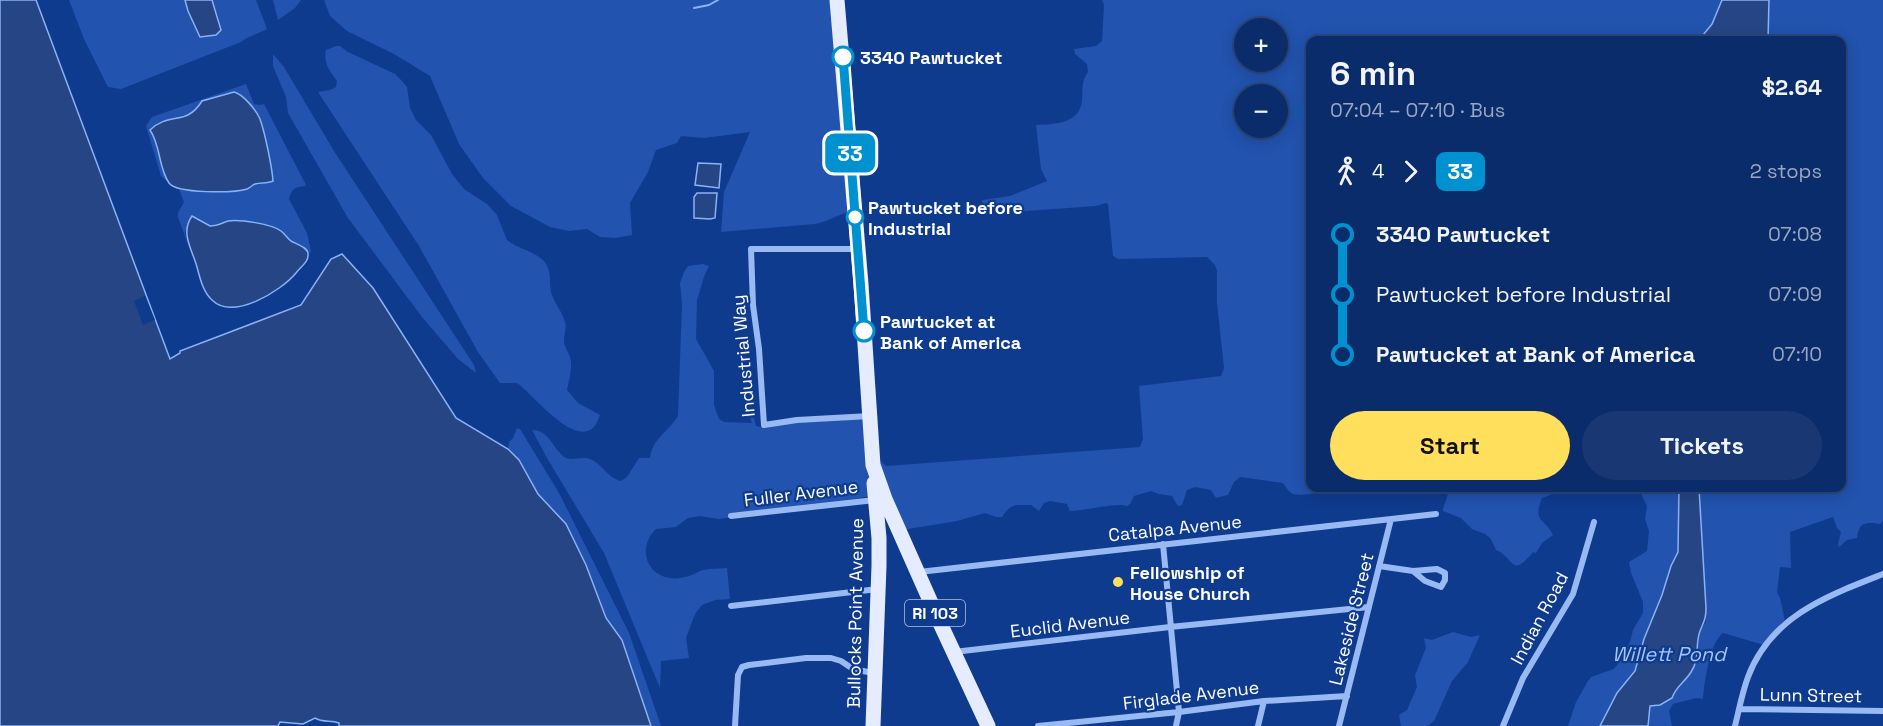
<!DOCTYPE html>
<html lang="en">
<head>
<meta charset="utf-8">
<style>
	body { margin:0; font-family:"Space Grotesk",sans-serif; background:#193873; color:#f1f3f6; height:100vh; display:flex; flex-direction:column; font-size:22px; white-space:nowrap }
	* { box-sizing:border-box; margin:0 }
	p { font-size:20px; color:#9aa7c1 }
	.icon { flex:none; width:33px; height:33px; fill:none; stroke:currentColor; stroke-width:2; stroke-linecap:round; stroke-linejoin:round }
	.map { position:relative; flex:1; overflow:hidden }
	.details { position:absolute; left:1306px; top:36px; width:540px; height:456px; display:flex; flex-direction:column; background:#0b2c6b; border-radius:12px; box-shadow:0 3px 15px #0003,0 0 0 2px #2b487e }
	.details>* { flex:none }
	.badge { padding:0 12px; border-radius:9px; font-size:21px; line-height:39px }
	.tools { position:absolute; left:1234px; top:18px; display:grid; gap:12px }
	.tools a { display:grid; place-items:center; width:54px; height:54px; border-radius:50%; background:#0b2c6b; box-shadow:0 3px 15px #0003,0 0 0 2px #2b487e; font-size:30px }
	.map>.badge { position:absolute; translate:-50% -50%; box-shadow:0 0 0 3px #fff }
	.legs { display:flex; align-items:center; gap:9px; height:66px; padding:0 24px; font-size:20px }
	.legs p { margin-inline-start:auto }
	.summary { display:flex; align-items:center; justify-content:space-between; height:102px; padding:0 24px }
	h1 { font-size:33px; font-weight:600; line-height:45px }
	.button { display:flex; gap:12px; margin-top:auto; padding:12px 24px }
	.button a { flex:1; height:69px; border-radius:36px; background:#ffdf5b; color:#111; font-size:24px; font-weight:600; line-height:69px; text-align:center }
	.button a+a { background:#193873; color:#f1f3f6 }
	ul { padding:0 24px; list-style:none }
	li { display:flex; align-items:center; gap:21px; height:60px; font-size:22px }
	li i { display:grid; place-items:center; width:9px; height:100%; margin:0 8px; background:currentColor }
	li i::after { content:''; width:15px; height:15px; margin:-8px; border:4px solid; border-radius:50%; background:#0b2c6b }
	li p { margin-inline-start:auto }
	li:first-child i { background:linear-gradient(#0000 50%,currentColor 0) }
	li:last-child i { background:linear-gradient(currentColor 50%,#0000 0) }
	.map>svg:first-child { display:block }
</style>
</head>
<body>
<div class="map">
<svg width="1883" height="726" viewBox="0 0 1883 726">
	<rect width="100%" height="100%" fill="#0f3b8f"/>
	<path fill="#2153af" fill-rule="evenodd" d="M69 0H185L188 11 219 19 212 0H256L267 29 245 39 241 42 121 89 108 87 84 39Z
		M273 0H301L295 8 278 20Z
		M324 0H837L850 212C838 214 828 222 815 224L721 232 724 192 750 132 704 138 681 136 677 143 656 150 648 172 630 203 632 235 616 238 600 237 587 229 569 231 550 227 511 206 483 178 459 144 430 76 394 54 347 31 330 16Z
		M1102 0H1722L1712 24 1699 40H1311V488H1336C1324 491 1305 497 1293 494 1288 492 1286 486 1283 483L1240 477 1234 482 1228 495 1216 498 1211 490 1195 487 1187 490 1182 505 1178 506 1172 496 1159 494 1151 491 1134 496 1130 504 1127 506C1115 502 1086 511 1070 511L1067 504 1050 501 1044 503 1039 511 1031 505C1016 505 1011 503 1002 517H996L985 513 957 521 902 530 876 495 803 509 718 519 700 516 688 518 676 527 656 529C649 535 645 546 646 555 649 574 668 582 685 577 692 576 697 572 703 570 711 568 719 569 727 568L730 599 715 600 702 605 695 614 686 638 689 658 661 661 660 688 604 553 547 458 532 430C547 430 551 443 560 453 568 463 575 457 586 458 600 460 607 478 621 481L627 477 639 458H650C652 439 669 431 678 416L682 304 680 283 684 272 688 266 703 264 709 266 704 277 697 300 696 339 714 371V405L719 419 724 422 752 423 750 418H754L756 426 762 427 765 424 870 415 874 455 886 466 1140 447 1143 439 1139 386 1221 376 1224 368 1217 303V271L1215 265 1207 257 1118 259 1113 256 1108 204 1106 203 1096 206 984 214 982 200 1010 196 1047 181 1041 169 1036 125C1055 124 1080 124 1082 100 1083 88 1081 82 1088 72L1087 64 1075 54 1074 49 1096 46 1102 41 1104 5ZM1245 28H1278V62H1245ZM1245 94H1278V128H1245Z
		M1769 0H1883V521L1880 524C1865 522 1859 522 1857 538L1847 540 1839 547 1838 544 1841 532 1837 528 1833 517 1790 532 1791 568 1780 567 1777 592 1780 598 1785 621 1764 645 1723 633C1710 642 1704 683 1703 699L1696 698 1673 704 1669 711 1672 726H1648L1650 706 1660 705 1690 674 1696 662 1700 631 1706 622 1699 488H1842V40H1768Z
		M336 46H340L348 52 395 74 403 82 407 87 410 108 416 120 431 135 452 174 464 189 487 204 497 215 507 240C518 249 534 251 544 261 552 271 549 281 551 292 554 303 562 311 565 322 567 327 564 334 564 340 564 347 568 351 570 357 573 367 569 380 567 390L578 403 600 415C598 420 595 428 590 430 568 441 532 393 517 383H500L478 352 419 246 318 92 330 90 336 87 337 81C330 71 323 63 326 50Z
		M273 54 284 67 334 151 474 365 476 373 458 359 422 317 348 218 288 113 286 97 273 66Z
		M246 84 254 104 259 105 264 104 305 183 306 186C295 187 292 188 289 199L307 233 311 251 308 255 306 250 290 240 281 231 255 222 228 221 210 226 192 216 185 233 190 250 178 217V213L184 202 179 189 205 192 246 189 255 184 271 183C272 151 252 121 239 93L234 92 202 101C188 123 189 110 173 119 166 122 160 132 155 137L163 171 168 182 161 176 146 126 152 117Z
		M517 428 520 429 559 493 629 633 661 726H651L622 640 606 618 586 565 573 537 557 514 538 494 519 460 508 449 509 442 513 438Z
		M1447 488H1569L1542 498C1532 523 1545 518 1553 535L1542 543 1536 553 1533 552C1511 580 1513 556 1496 550L1491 539 1485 534 1472 529 1461 518 1443 511C1443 503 1450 497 1447 488Z
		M1638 488H1679L1678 552 1671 566 1662 595 1644 639 1635 671 1617 693 1600 726H1568L1576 702 1588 681 1591 677 1614 669 1620 661 1630 642 1633 630 1643 613V602L1631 573 1629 562 1647 551 1649 531 1645 519 1647 506Z
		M1453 632 1471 637 1480 635 1468 662 1452 681 1434 721 1427 726H1401L1399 715 1407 710 1417 687 1415 675 1426 648 1424 638 1432 640Z"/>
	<path fill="#254585" stroke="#8ab2f7" stroke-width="1.5" d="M0 0H36L170 359 180 353V351L301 305 331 259 342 254 373 288 456 418 508 449 519 460 538 494 566 524 586 565 606 618 622 640 651 726H339V723C330 720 323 723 315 718L303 724 280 722 278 726H0Z
		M185 0H212L221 30 216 35 200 37 188 11Z
		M1722 0H1769L1768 40H1699L1712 24Z
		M234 92C243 94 256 110 260 119 265 133 272 167 273 181 267 184 261 182 255 184 252 185 250 188 247 189 234 193 177 194 169 183 158 167 161 146 150 130 170 111 186 127 202 101Z
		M698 163 721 164 719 188 695 185Z
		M697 193H717L715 218 710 219 694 218V197Z
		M192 216 210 226C217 226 222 223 228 221 239 219 272 224 281 231 285 234 287 238 291 241 296 244 308 247 308 254 309 262 300 267 296 273 281 291 233 321 212 300 203 292 200 278 197 267 192 249 180 233 192 216Z
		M1679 488H1699L1706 608C1706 619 1704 621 1700 631 1695 644 1700 659 1691 672 1685 682 1676 686 1672 698L1660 705 1650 706 1648 726H1600L1617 693 1635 671 1644 639 1662 595 1671 566 1678 552Z"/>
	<path fill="#0f3b8f" d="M145 296 155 320 143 325 134 301Z"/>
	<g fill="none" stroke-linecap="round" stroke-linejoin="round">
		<path stroke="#8ab2f7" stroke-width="2" d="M694 8 709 5 718 0"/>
		<path stroke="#99b9f3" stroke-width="6" d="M857 249H751L753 305 759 349 764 425 797 420 870 416
			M731 516 875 500
			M1163 544 1179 712 1176 726
			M1379 566 1413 571
			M1437 569 1445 573V580L1441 587 1425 581 1413 571Z
			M919 572 1436 514
			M731 606 878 589
			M954 652 1170 627 1369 607
			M1739 709 1883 711
			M735 726 738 675 742 667 749 665 806 658H831L841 661 853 669 873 673
			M1038 726 1179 712 1264 701 1347 696
			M1258 726 1264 701
			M1339 726 1391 519
			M1503 726 1523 678 1573 594 1594 522
			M1735 726C1739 710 1742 693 1748 677 1771 616 1827 596 1883 574"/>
		<path stroke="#e5ecff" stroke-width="15" d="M837 0 861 284 873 465 885 499 940 623 988 726
			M873 726 879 566V538L874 483"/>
	</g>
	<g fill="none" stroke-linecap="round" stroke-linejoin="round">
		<g stroke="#fff" stroke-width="14">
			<path id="line-1" d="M843 57 864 331"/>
		</g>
		<use href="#line-1" stroke="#0092d0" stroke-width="9"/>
	</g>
	<g fill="#fff" stroke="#0092d0" stroke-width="3">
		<circle cx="843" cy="57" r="10"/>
		<circle cx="855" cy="217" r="8"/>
		<circle cx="864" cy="331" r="10"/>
	</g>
	<circle fill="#ffdf5b" stroke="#0f3b8f" stroke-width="2" cx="1118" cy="582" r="6"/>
	<g text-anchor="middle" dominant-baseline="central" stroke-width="4.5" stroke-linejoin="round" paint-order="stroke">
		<rect fill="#0f3b8f" stroke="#b7c4dd" stroke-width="1.5" x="905" y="600" width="60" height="26" rx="4.5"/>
		<g font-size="16" font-weight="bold" fill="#fff">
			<text x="935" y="613">RI 103</text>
		</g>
		<g font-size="18" font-weight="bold" fill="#fff" stroke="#0f3b8f" text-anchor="start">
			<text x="860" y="57">3340 Pawtucket</text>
			<text x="868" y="207">Pawtucket before<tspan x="868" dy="21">Industrial</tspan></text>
			<text x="880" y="321">Pawtucket at<tspan x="880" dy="21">Bank of America</tspan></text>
		</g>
		<g font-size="18" fill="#fff" stroke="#0f3b8f">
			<text transform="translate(743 356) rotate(-95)">Industrial Way</text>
			<text transform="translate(801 493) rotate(-7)">Fuller Avenue</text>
			<text transform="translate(1175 528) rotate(-6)">Catalpa Avenue</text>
			<text transform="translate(855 613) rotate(-89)">Bullocks Point Avenue</text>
			<text transform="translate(1539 618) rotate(-62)">Indian Road</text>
			<text transform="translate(1351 619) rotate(-76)">Lakeside Street</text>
			<text transform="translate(1070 624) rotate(-7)">Euclid Avenue</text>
			<text transform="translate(1191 695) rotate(-7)">Firglade Avenue</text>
			<text transform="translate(1811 695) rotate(1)">Lunn Street</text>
		</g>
		<g font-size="18" font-weight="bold" fill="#fff" stroke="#0f3b8f" text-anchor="start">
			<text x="1130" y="572">Fellowship of<tspan x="1130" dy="21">House Church</tspan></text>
		</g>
		<g font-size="20" font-style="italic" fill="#a4c4fa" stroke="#0f3b8f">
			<text x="1669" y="654">Willett Pond</text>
		</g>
	</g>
</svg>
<div class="tools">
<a>+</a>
<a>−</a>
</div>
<b class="badge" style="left:850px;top:153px;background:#0092d0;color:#fff">33</b>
<section class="details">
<div class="summary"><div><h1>6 min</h1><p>07:04 – 07:10 · Bus</p></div><b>$2.64</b></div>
<div class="legs"><svg class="icon" aria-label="walk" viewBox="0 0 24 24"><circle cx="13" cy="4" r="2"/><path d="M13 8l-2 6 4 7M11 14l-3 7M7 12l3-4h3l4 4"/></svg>4<svg class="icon" aria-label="forward" viewBox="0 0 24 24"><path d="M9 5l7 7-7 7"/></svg><b class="badge" style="background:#0092d0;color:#fff">33</b><p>2 stops</p></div>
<ul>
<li><i style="color:#0092d0"></i><b>3340 Pawtucket</b><p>07:08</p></li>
<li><i style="color:#0092d0"></i><span>Pawtucket before Industrial</span><p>07:09</p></li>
<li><i style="color:#0092d0"></i><b>Pawtucket at Bank of America</b><p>07:10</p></li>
</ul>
<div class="button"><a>Start</a><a>Tickets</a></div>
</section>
</div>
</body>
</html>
